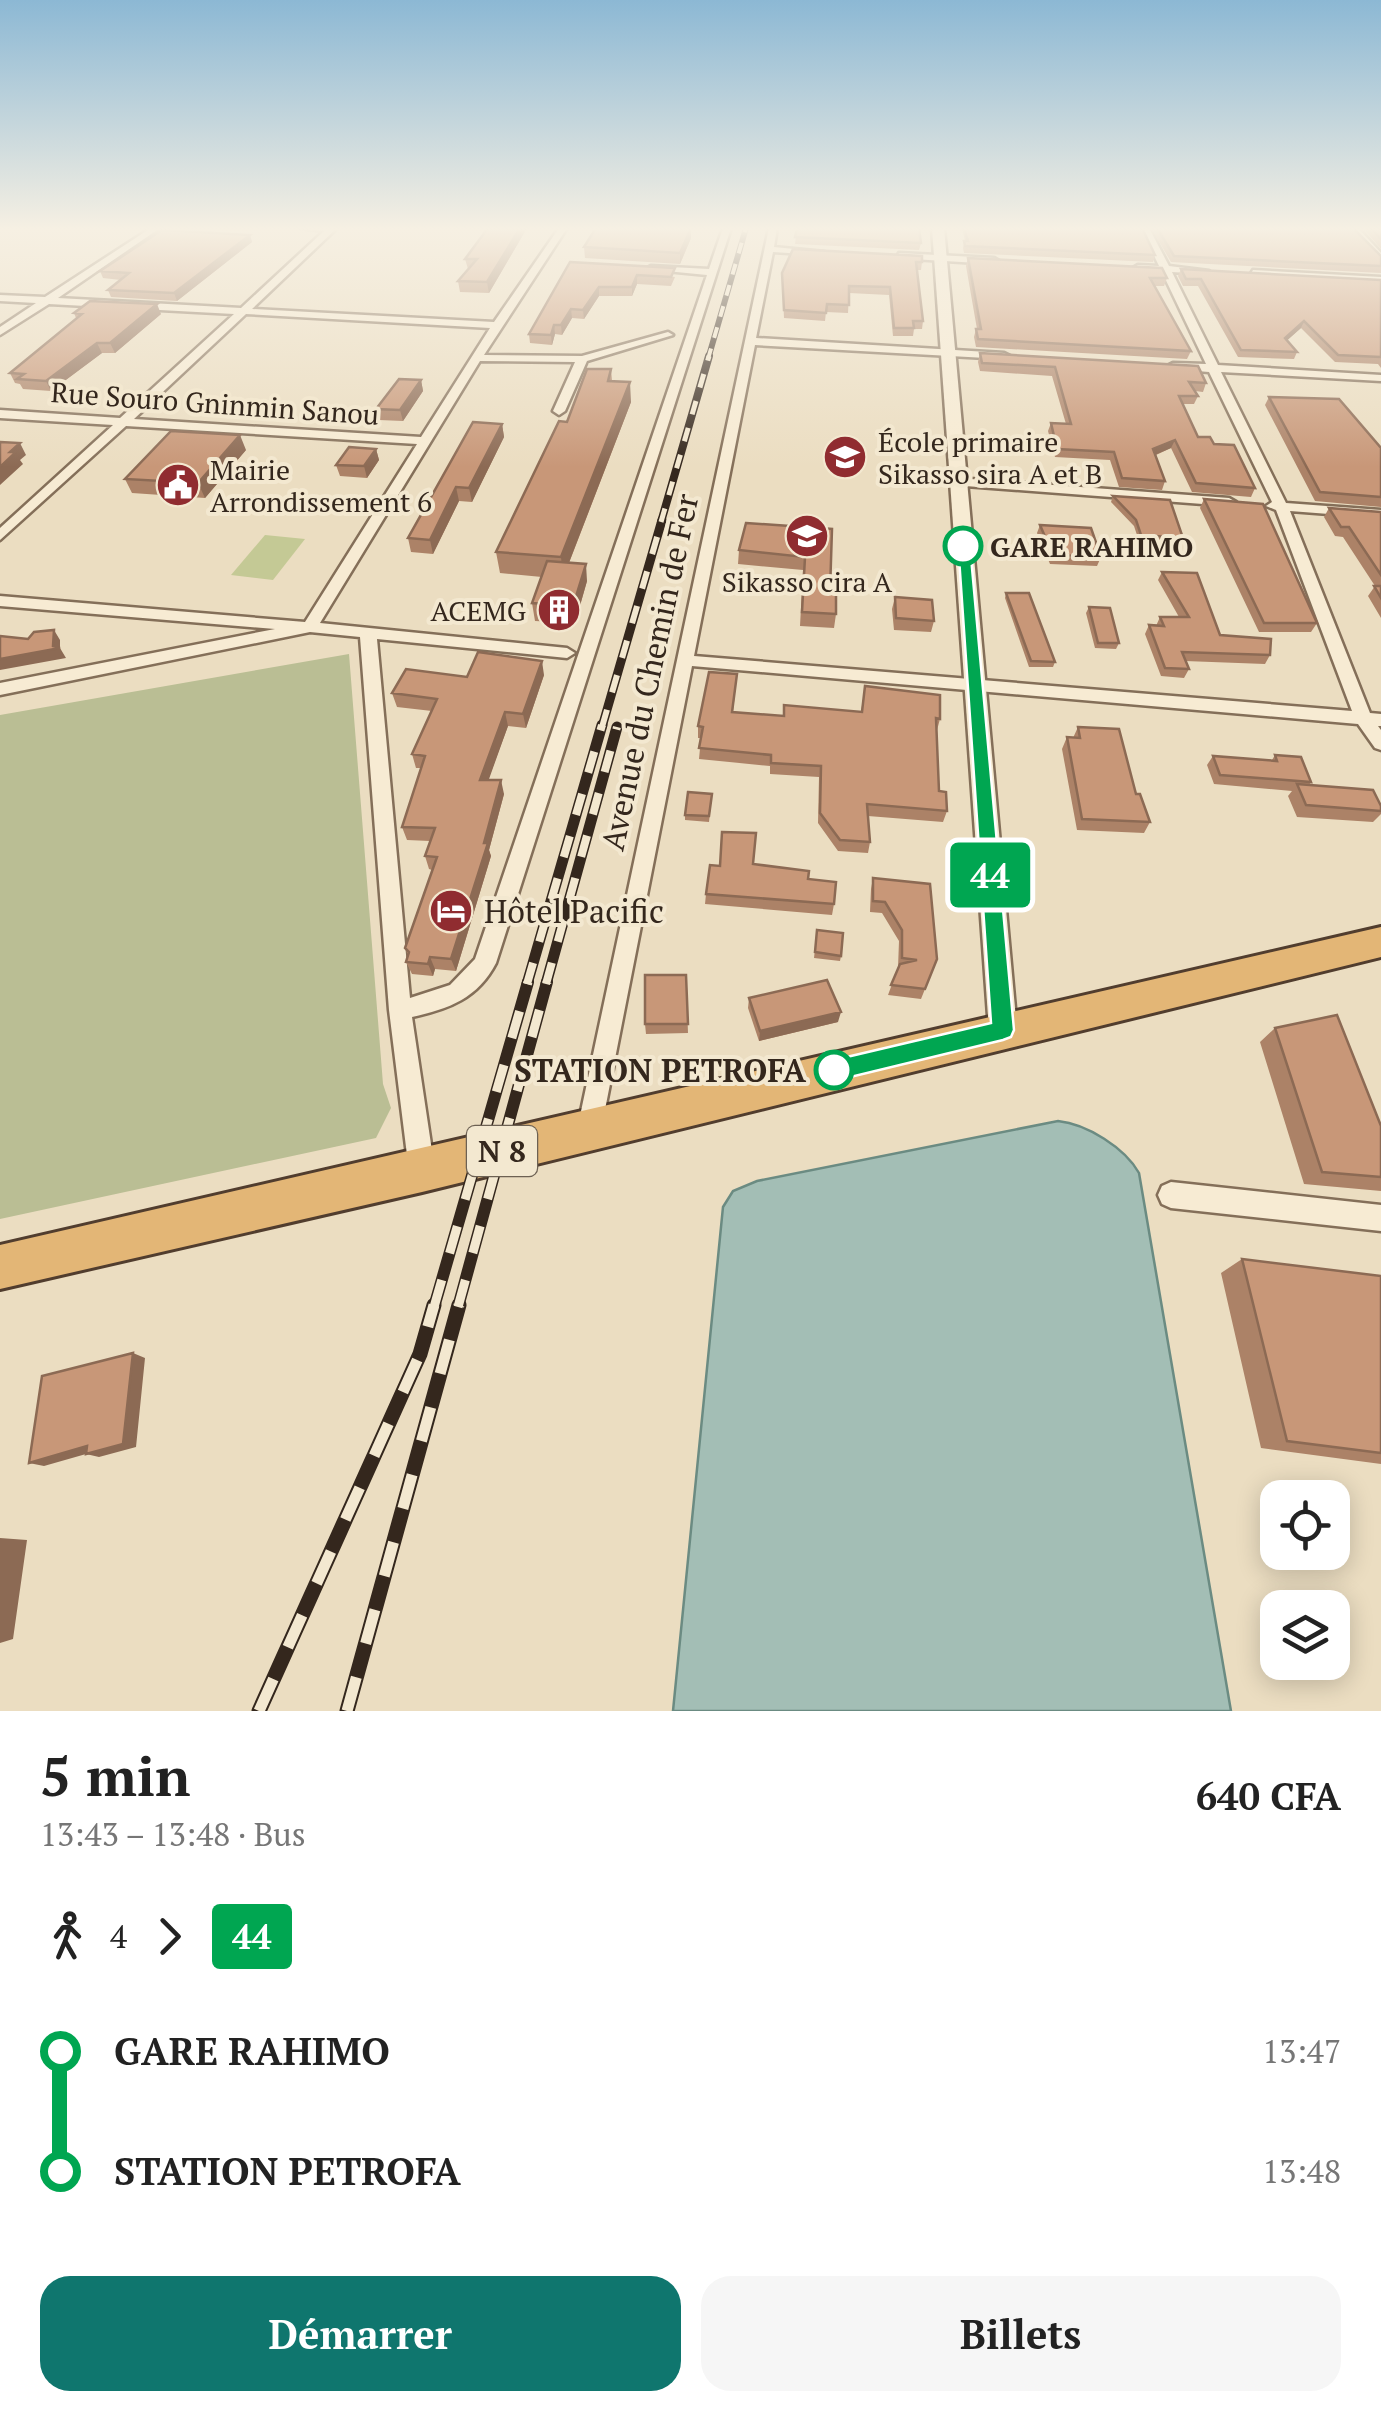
<!DOCTYPE html>
<html lang="fr">
<head>
<meta charset="utf-8">
<style>
	body { margin:0; font-family:"PT Serif",serif; background:#f6f6f6; color:#222; height:100vh; display:flex; flex-direction:column; font-size:38px; white-space:nowrap }
	* { box-sizing:border-box; margin:0 }
	p { font-size:32px; color:#767676 }
	.icon { flex:none; width:55px; height:55px; fill:none; stroke:currentColor; stroke-width:2; stroke-linecap:round; stroke-linejoin:round }
	.map { position:relative; height:1711px; overflow:hidden }
	.drawer { display:flex; flex-direction:column; background:#fff; flex:1 }
	.drawer>* { flex:none }
	.badge { padding:0 20px; border-radius:8px; font-size:35px; line-height:65px }
	.fabs { position:absolute; left:1260px; top:1480px; display:grid; gap:20px }
	.fabs a { display:grid; place-items:center; width:90px; height:90px; border-radius:20px; background:#fff; box-shadow:0 5px 25px #0003; font-size:50px }
	.map>.badge { position:absolute; translate:-50% -50%; box-shadow:0 0 0 5px #fff }
	.legs { display:flex; align-items:center; gap:15px; height:110px; padding:0 40px; font-size:32px }
	.legs p { margin-inline-start:auto }
	.overview { display:flex; align-items:center; justify-content:space-between; height:170px; padding:0 40px }
	h1 { font-size:55px; font-weight:700; line-height:75px }
	.button { display:flex; gap:20px; margin-top:auto; padding:20px 40px }
	.button a { flex:1; height:115px; border-radius:30px; background:#0f766e; color:#fff; font-size:40px; font-weight:700; line-height:115px; text-align:center }
	.button a+a { background:#f6f6f6; color:#222 }
	ul { padding:0 40px; list-style:none }
	li { display:flex; align-items:center; gap:35px; height:120px; font-size:38px }
	li i { display:grid; place-items:center; width:15px; height:100%; margin:0 12px; background:currentColor }
	li i::after { content:''; width:25px; height:25px; margin:-12px; border:8px solid; border-radius:50%; background:#fff }
	li p { margin-inline-start:auto }
	li:first-child i { background:linear-gradient(#0000 50%,currentColor 0) }
	li:last-child i { background:linear-gradient(currentColor 50%,#0000 0) }
	.map>svg:first-child { display:block }
</style>
</head>
<body>
<div class="map">
<svg width="1381" height="1711" viewBox="0 0 1381 1711">
	<rect width="100%" height="100%" fill="#ebddc1"/>
	<path fill="#c4c995" d="M265 535 305 539 273 580 231 575Z"/>
	<path fill="#babe94" d="M349 654 383 1084 391 1108 376 1138 0 1219V715Z"/>
	<path fill="#a3beb5" stroke="#6b8b82" stroke-width="2.5" d="M1058 1121C1087 1124 1125 1148 1139 1173L1231 1711H673L723 1207 733 1191 757 1181Z"/>
	<g fill="none" stroke-linecap="round" stroke-linejoin="round">
		<g stroke="#846f59" stroke-width="5">
			<path id="minor" d="M151 228H160L58 298 241 308 324 231 301 228H337L252 309 494 322 559 228H567L484 355 582 356 668 332 673 335 587 361 565 411 559 415 553 411 575 362 480 361 320 623 567 648 575 653 567 658 377 639 410 998 450 985 475 959 707 275 646 269 651 266 709 269 723 228H731L496 963C478 998 449 1009 412 1017L435 1171 431 1180 422 1184 413 1180 409 1171 389 1010 360 637 310 632 0 695V683L275 629 0 606V596L305 622 417 444 126 426 0 540V528L113 425 0 418V410L120 418 234 314 49 304 0 335V327L36 303 0 301V295L45 297ZM246 314 490 328 421 437 134 419Z
				M769 228H777L774 247 825 252 820 255 773 252 756 338 1004 353 1010 356 1004 359 755 345 694 656 1352 711 1276 510 1266 506 1272 502 1209 372 1173 369 1167 366 1173 363 1206 364 1162 272 1133 268 1138 265 1159 266 1141 228H1149L1169 266 1209 271 1204 274 1172 272 1218 365 1381 375V381L1221 372 1286 503 1381 510V518L1290 511 1370 713 1381 714V726H1378L1381 730V750L1375 748 1358 724 692 666 601 1130 598 1138 589 1142 580 1138 577 1130Z
				M1349 228H1358L1381 253V262Z
				M899 253 994 258 999 261 994 264 896 258Z
				M1253 270 1381 277V283L1250 275Z
				M957 478 1229 498 1236 502 1229 506 952 485 950 482Z
				M1171 1182 1381 1205V1231L1171 1208 1162 1204 1158 1195 1162 1186Z"/>
		</g>
		<g stroke="#846f59" stroke-width="5">
			<path id="tertiary" d="M932 228H944L1017 1030 1013 1039 1003 1043 993 1039 989 1030Z"/>
		</g>
		<g stroke="#513d2e" stroke-width="6">
			<path id="trunk" d="M1381 927V957L422 1192 0 1289V1245Z"/>
		</g>
		<use href="#minor" fill="#f7ebd3" fill-rule="evenodd"/>
		<use href="#tertiary" fill="#f7ebd3" fill-rule="evenodd"/>
		<use href="#trunk" fill="#e3b676" fill-rule="evenodd"/>
		<g stroke="#34271d" stroke-width="6">
			<path id="rail-far5" d="M708 359 746 228"/>
		</g>
		<g stroke="#34271d" stroke-width="8">
			<path id="rail-far4" d="M661 522 709 356"/>
		</g>
		<g stroke="#34271d" stroke-width="9">
			<path id="rail-far3" d="M602 727 662 520"/>
		</g>
		<g stroke="#34271d" stroke-width="11">
			<path id="rail-far2" d="M527 984 602 725
				M546 984 617 727"/>
		</g>
		<g stroke="#34271d" stroke-width="12">
			<path id="rail-far1" d="M434 1307 528 982
				M458 1307 547 982"/>
		</g>
		<g stroke="#34271d" stroke-width="15">
			<path id="rail" d="M259 1711 420 1354 434 1305
				M347 1711 459 1305"/>
		</g>
		<use href="#rail-far5" stroke="#f3e8d0" stroke-width="4" stroke-dasharray="11" stroke-linecap="butt"/>
		<use href="#rail-far4" stroke="#f3e8d0" stroke-width="5" stroke-dasharray="14" stroke-linecap="butt"/>
		<use href="#rail-far3" stroke="#f3e8d0" stroke-width="6" stroke-dasharray="18" stroke-linecap="butt"/>
		<use href="#rail-far2" stroke="#f3e8d0" stroke-width="8" stroke-dasharray="22" stroke-linecap="butt"/>
		<use href="#rail-far1" stroke="#f3e8d0" stroke-width="9" stroke-dasharray="28" stroke-linecap="butt"/>
		<use href="#rail" stroke="#f3e8d0" stroke-width="11" stroke-dasharray="35" stroke-linecap="butt"/>
	</g>
	<path fill="#ac8267" d="M527 228 489 293 460 292 458 281 468 269 465 259Z
		M594 228H691V238L680 264 585 258 584 247 595 229Z
		M797 228 921 243 919 250 795 244Z
		M962 228H1142L1155 255 1153 262 964 253 963 248 965 241Z
		M1151 228H1353L1381 256V273L1171 262Z
		M1363 228H1381V249Z
		M250 235 252 242 177 301 111 297 108 290 121 280 103 278 100 271Z
		M968 258 1167 278 1164 286H1155L1191 351 1187 359 976 347 974 337 976 329H977L966 266Z
		M570 262 675 277 671 286 637 284 632 296H599L584 319 572 318 562 335 555 334 552 345 530 343 529 334Z
		M922 262 921 270H917L923 321 922 329H914L913 336H893L889 295 849 293 848 313 826 312 825 321 784 318 782 273Z
		M1181 269 1381 280V368L1378 364 1335 362 1301 328 1287 340 1297 352 1294 359 1238 357 1198 286H1183L1178 276Z
		M74 313 161 314 115 353H102L51 391 23 389 20 384 15 383 10 373 76 318Z
		M980 353 1206 383 1203 392 1195 391 1198 396 1194 404H1183L1198 437 1214 444 1255 488 1251 497 1192 492 1171 448 1156 455 1165 481 1162 490 1119 487 1110 460 1055 457 1048 431 1051 423 1066 424 1052 376 980 371 978 362Z
		M611 369 612 381 631 402 569 563 587 581 575 623 535 621 532 603 542 577 500 573 496 552 567 422Z
		M421 380 423 391 403 421 379 420 376 409Z
		M1269 397 1381 448V507L1315 501 1265 405Z
		M502 424 504 437 472 502 459 501 433 554 411 552 408 538Z
		M376 449 379 460 367 478 340 476 336 465Z
		M246 450 205 498 132 493 125 479Z
		M1113 496 1183 538 1181 543 1139 541 1134 526 1111 502Z
		M1204 499 1317 623 1311 632H1259L1200 508Z
		M1329 508 1381 512V618L1368 596 1375 586 1343 537 1335 536 1324 517Z
		M1040 525 1101 557 1097 566 1050 564 1037 533Z
		M832 529 830 592 836 614 834 628 800 626 803 570 738 564 739 550Z
		M1162 572 1220 635 1270 655 1265 664 1185 661 1189 669 1184 678 1161 676 1145 634 1149 625 1156 626 1160 617H1179L1158 580Z
		M1006 593 1055 662 1053 667H1029L1005 598Z
		M895 597 934 621 931 632 894 630 892 609Z
		M1089 607 1119 643 1116 649 1095 648 1086 613Z
		M737 674 733 712 783 716 784 705 861 712 865 686 940 719 937 730 939 791 947 811 943 822 868 816 870 842 868 853 838 851 818 823 819 777 770 774V766L699 759 701 738H698V726Z
		M544 675 526 728 508 726 488 780 504 794 489 850 491 856 456 971 435 969 433 976 412 974 406 962 408 955 405 948 432 870 429 869 425 856 430 841 407 840 402 827 421 768H416L412 754 432 711 397 707 392 693 467 677Z
		M1078 727 1136 794 1150 822 1144 833 1077 830 1062 749 1067 737 1073 738Z
		M1275 755 1311 782 1309 785 1381 806V814L1373 822 1297 817 1288 796 1292 791 1214 784 1207 765 1213 756 1272 760Z
		M712 794 709 822 685 820V815Z
		M753 864 834 904 832 915 705 904 706 894 720 866Z
		M873 878 937 959 921 999 888 995 898 968 899 941 882 913 870 912 871 889Z
		M817 930 841 956 840 961 814 958Z
		M686 975 688 1033 646 1034 645 1024Z
		M749 998 838 1022 759 1041 748 1008Z
		M1275 1028 1381 1126V1191L1304 1184 1260 1042Z
		M1242 1259 1381 1276V1464L1261 1448 1221 1273Z"/>
	<path fill="#8c6a54" d="M520 228H527L489 293 487 282Z
		M691 228V238L680 264V253Z
		M250 235 252 242 177 301 174 293Z
		M637 275V284L632 296V287Z
		M599 287V296L584 319 583 310Z
		M157 304 161 314 115 353 110 343Z
		M571 309 572 318 562 335 561 325Z
		M1304 321 1301 328 1282 345 1285 338Z
		M554 325 555 334 552 345 551 335Z
		M97 343 102 353 51 391 46 381Z
		M421 380 423 391 403 421 400 410Z
		M630 382 631 402 563 578 561 557Z
		M502 424 504 437 472 502 469 488Z
		M240 435 246 450 205 498 198 483Z
		M1175 440 1171 448 1150 457 1153 449Z
		M20 443 26 455 20 460 23 464 0 485V467L10 452Z
		M376 449 379 460 367 478 364 466Z
		M456 487 459 501 433 554 430 540Z
		M586 564 587 581 575 623 573 606Z
		M54 630 60 640V648L66 658 0 670V659L53 646Z
		M542 661 544 675 526 728 523 714Z
		M505 712 508 726 484 793 480 780Z
		M501 780 504 794 489 850 491 856 456 971 451 959Z
		M430 957 435 969 433 976 428 964Z
		M841 1012 838 1022 759 1041 760 1031Z
		M133 1353 145 1358 136 1447 99 1457 86 1454 44 1466 29 1463Z
		M0 1538 27 1540 13 1639 0 1643Z"/>
	<path fill="#c89778" stroke="#8c6a54" stroke-width="2.5" d="M488 228H520L487 282 458 281 477 259H465Z
		M596 228H691L680 253 584 247Z
		M797 228H919L921 243 795 237Z
		M964 228H1142L1155 255 965 246 964 241H968Z
		M1157 228H1353L1381 256V266L1174 256Z
		M1371 228H1381V239Z
		M162 230 250 235 174 293 108 290 129 273 100 271Z
		M793 249 922 256V262H916L923 321H913L914 328H894L890 287 849 286V305L827 304 826 313 784 310 782 273Z
		M968 258 1162 268 1167 278H1150L1191 351 978 339 976 329H981Z
		M570 262 675 268 671 277 637 275 632 287H599L583 310 571 309 561 325H554L551 335 529 334Z
		M1181 269 1381 280V357L1338 355 1304 321 1285 338 1297 352 1241 350 1201 279H1186Z
		M90 301 157 304 110 343H97L46 381 17 379 24 374 10 373 82 314 74 313Z
		M980 353 1198 366 1206 383 1189 382 1198 396H1179L1198 437H1210L1214 444 1234 445 1255 488 1196 483 1175 440 1153 449 1165 481 1122 478 1114 452 1057 449 1051 423 1071 424 1055 367 982 363Z
		M587 369H611L608 381 630 382 561 557 496 552 559 421 567 422Z
		M399 379 421 380 400 410 376 409Z
		M1269 397 1339 399 1381 448V497L1320 492Z
		M473 422 502 424 469 488 456 487 430 540 408 538Z
		M171 431 240 435 198 483 125 479Z
		M0 442 20 443 10 452H16L0 467Z
		M349 447 376 449 364 466 336 465Z
		M1113 496 1170 500 1183 538 1141 535 1136 520Z
		M1204 499 1263 504 1317 623H1264Z
		M1329 508 1381 512V575L1349 527H1341Z
		M746 523 832 529 830 592H836V614L802 612 805 557 739 550Z
		M1040 525 1091 528 1101 557 1053 555Z
		M547 561 586 564 573 606 532 603Z
		M1162 572 1197 573 1220 635 1271 639 1270 655 1182 652 1189 669 1165 668 1149 625 1164 626 1160 617H1189Z
		M1374 586H1381V598Z
		M1006 593H1029L1055 662 1031 661Z
		M895 597 932 600 934 621 896 618Z
		M1089 607 1110 608 1119 643H1098Z
		M54 630 53 646 60 648 0 659V636L28 639 34 632Z
		M478 652 542 661 523 714 505 712 480 780H501L484 843H488L451 959 430 957 428 964 406 962 409 952 405 948 437 857 425 856 435 828 402 827 425 756 412 754 437 699 392 693 406 669 467 677Z
		M709 672 737 674 732 712 784 716V705L862 712 865 686 940 695V719L936 718 939 791 946 792 947 811 867 804 870 842 840 840 820 813 821 766 771 763V755L699 748 703 727 698 726Z
		M1078 727 1119 729 1136 794H1140L1150 822 1082 819 1067 737 1080 738Z
		M1275 755 1301 757 1311 782 1220 775 1213 756 1277 761Z
		M1297 784 1373 790 1381 806V811L1306 805Z
		M688 792 712 794 709 816 685 815Z
		M722 832 756 833 753 864 809 871 808 879 836 882 834 904 706 894 710 865 720 866Z
		M873 878 930 884 937 959 925 989 891 985 900 964 917 960 902 958V930L885 902 873 901Z
		M817 930 843 933 841 956 815 952Z
		M645 975H686L688 1024H645Z
		M827 980 841 1012 760 1031 749 998Z
		M1337 1015 1381 1126V1177L1322 1172 1275 1028Z
		M1242 1259 1381 1276V1453L1287 1441Z
		M133 1353 123 1444 86 1454 87 1446 29 1463 42 1376Z"/>
	<linearGradient id="sky" x2="0" y2="1"><stop stop-color="#8cb8d4"/><stop offset="0.49" stop-color="#f6f0e3"/><stop offset="1" stop-color="#f6f0e3" stop-opacity="0"/></linearGradient>
	<rect width="1381" height="467" fill="url(#sky)"/>
	<path fill="#00a651" stroke="#fff" stroke-width="2.5" d="M958 543 970 546 1014 1030 1011 1037 1003 1040 834 1081 825 1078 822 1070 825 1063 834 1060 991 1023Z"/>
	<defs>
		<g id="school-disc" transform="scale(2.25)"><circle r="9.5" fill="#902c30" stroke="#f3e8d0"/><path d="M0-5L7-2L0 1L-7-2ZM-4 1L0 2.5L4 1V4Q0 6-4 4Z" fill="#fff"/></g>
		<g id="civic-disc" transform="scale(2.25)"><circle r="9.5" fill="#902c30" stroke="#f3e8d0"/><path d="M-.6-6.5H3V-4.5H.6V-3L4-1V1h2V6H-6V1h2V-1L-.6-3ZM-1.2 2.5V6h2.4V2.5Z" fill="#fff"/></g>
		<g id="building-disc" transform="scale(2.25)"><circle r="9.5" fill="#902c30" stroke="#f3e8d0"/><path d="M-4-6H4V6H1V3H-1V6H-4ZM-2.5-4.3h1.7v1.8h-1.7ZM.8-4.3h1.7v1.8H.8ZM-2.5-1h1.7V.8h-1.7ZM.8-1h1.7V.8H.8Z" fill="#fff"/></g>
		<g id="hotel-disc" transform="scale(2.25)"><circle r="9.5" fill="#902c30" stroke="#f3e8d0"/><path d="M-6-4.5h1.5V1H6V5H4.5V3h-9V5H-6ZM-4 0a1.8 1.8 0 1 1 3.6 0ZM.5 0V-2.5h3Q6-2.5 6 0Z" fill="#fff"/></g>
	</defs>
	<g fill-rule="evenodd">
		<use href="#school-disc" x="845" y="457"/>
		<use href="#civic-disc" x="178" y="485"/>
		<use href="#school-disc" x="807" y="536"/>
		<use href="#building-disc" x="559" y="610"/>
		<use href="#hotel-disc" x="451" y="911"/>
	</g>
	<g fill="#fff" stroke="#00a651" stroke-width="5">
		<circle cx="963" cy="546" r="18"/>
		<circle cx="834" cy="1070" r="18"/>
	</g>
	<g text-anchor="middle" dominant-baseline="central" stroke-width="8" stroke-linejoin="round" paint-order="stroke">
		<g font-size="28" fill="#34271d" stroke="#f3e8d0">
			<text transform="translate(215 403) rotate(4)">Rue Souro Gninmin Sanou</text>
		</g>
		<g font-size="28" fill="#34271d" stroke="#f3e8d0" text-anchor="start">
			<text x="878" y="441">École primaire<tspan x="878" dy="32">Sikasso sira A et B</tspan></text>
			<text x="210" y="469">Mairie<tspan x="210" dy="32">Arrondissement 6</tspan></text>
			<text x="807" y="581" text-anchor="middle">Sikasso cira A</text>
			<text x="526" y="610" text-anchor="end">ACEMG</text>
		</g>
		<g font-size="28" font-weight="bold" fill="#34271d" stroke="#f3e8d0" text-anchor="start">
			<text x="990" y="546">GARE RAHIMO</text>
		</g>
		<rect fill="#f3e8d0" stroke="#6d6153" stroke-width="2.5" x="467" y="1126" width="70" height="50" rx="8"/>
		<g font-size="30" font-weight="bold" fill="#34271d">
			<text x="502" y="1151">N 8</text>
		</g>
		<g font-size="32" fill="#34271d" stroke="#f3e8d0">
			<text transform="translate(649 672) rotate(-78)">Avenue du Chemin de Fer</text>
		</g>
		<g font-size="32" fill="#34271d" stroke="#f3e8d0" text-anchor="start">
			<text x="484" y="911">Hôtel Pacific</text>
		</g>
		<g font-size="32" font-weight="bold" fill="#34271d" stroke="#f3e8d0" text-anchor="end">
			<text x="806" y="1070">STATION PETROFA</text>
		</g>
	</g>
</svg>
<div class="fabs">
<a><svg class="icon" aria-label="locate" viewBox="0 0 24 24"><circle cx="12" cy="12" r="6"/><path d="M12 2v4M12 18v4M2 12h4M18 12h4"/></svg></a>
<a><svg class="icon" aria-label="layers" viewBox="0 0 24 24"><path d="M12 4l9 5-9 5-9-5zM3 14l9 5 9-5"/></svg></a>
</div>
<b class="badge" style="left:990px;top:875px;background:#00a651;color:#fff">44</b>
</div>
<section class="drawer">
<div class="overview"><div><h1>5 min</h1><p>13:43 – 13:48 · Bus</p></div><b>640 CFA</b></div>
<div class="legs"><svg class="icon" aria-label="walk" viewBox="0 0 24 24"><circle cx="13" cy="4" r="2"/><path d="M13 8l-2 6 4 7M11 14l-3 7M7 12l3-4h3l4 4"/></svg>4<svg class="icon" aria-label="forward" viewBox="0 0 24 24"><path d="M9 5l7 7-7 7"/></svg><b class="badge" style="background:#00a651;color:#fff">44</b></div>
<ul>
<li><i style="color:#00a651"></i><b>GARE RAHIMO</b><p>13:47</p></li>
<li><i style="color:#00a651"></i><b>STATION PETROFA</b><p>13:48</p></li>
</ul>
<div class="button"><a>Démarrer</a><a>Billets</a></div>
</section>
</body>
</html>
